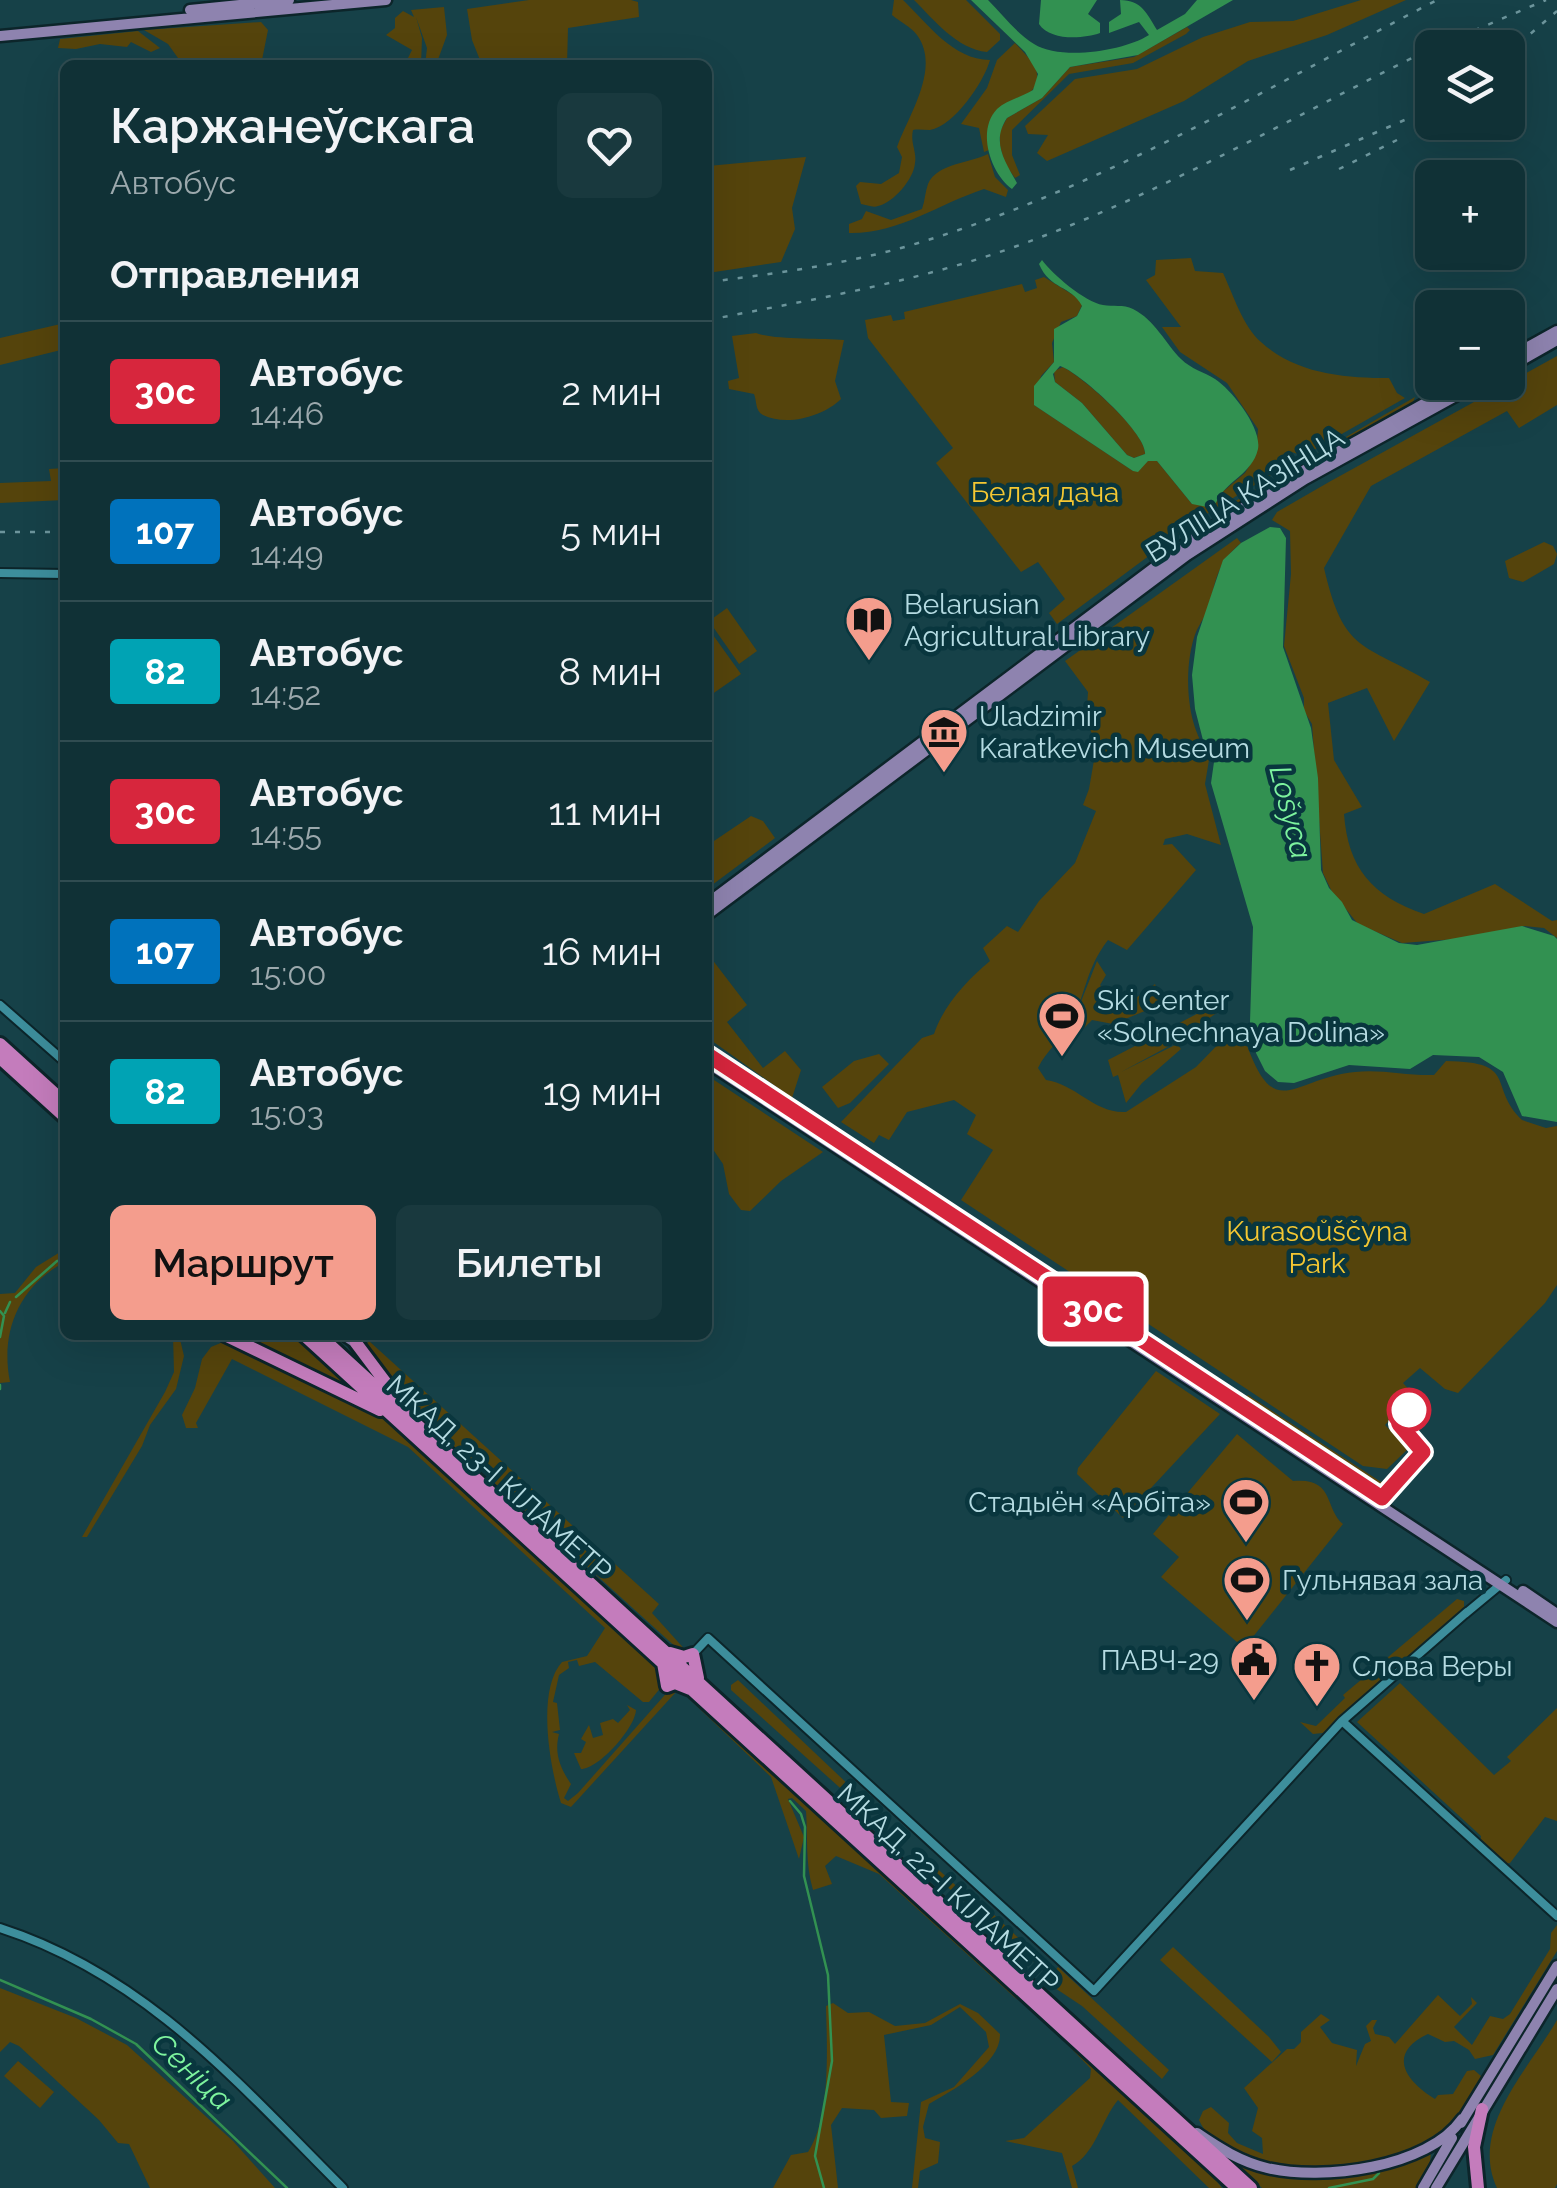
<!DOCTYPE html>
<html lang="ru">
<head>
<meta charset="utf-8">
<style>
	body { margin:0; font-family:Raleway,sans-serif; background:#19393e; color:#f1f3f6; height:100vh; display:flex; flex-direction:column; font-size:38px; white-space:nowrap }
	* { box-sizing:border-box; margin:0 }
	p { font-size:32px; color:#9ca9ad }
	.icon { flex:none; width:55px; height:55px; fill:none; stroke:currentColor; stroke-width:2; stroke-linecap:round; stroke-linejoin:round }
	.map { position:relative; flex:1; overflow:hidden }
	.drawer { position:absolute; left:60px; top:60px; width:652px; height:1280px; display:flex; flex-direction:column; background:#103136; border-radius:15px; box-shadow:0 10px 40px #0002,0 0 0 2px #304c51 }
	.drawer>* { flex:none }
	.badge { padding:0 20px; border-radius:8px; font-size:35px; line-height:65px }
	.buttons { position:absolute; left:1415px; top:30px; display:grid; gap:20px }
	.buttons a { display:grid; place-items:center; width:110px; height:110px; border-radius:15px; background:#103136; box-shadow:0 10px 40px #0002,0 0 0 2px #304c51; font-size:50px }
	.map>.badge { position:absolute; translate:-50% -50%; box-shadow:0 0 0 5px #fff }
	h2 { padding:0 50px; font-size:38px; line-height:90px }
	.round { display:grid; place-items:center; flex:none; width:105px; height:105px; border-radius:15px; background:#19393e }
	.overview { display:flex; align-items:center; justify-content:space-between; height:170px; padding:0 50px }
	h1 { font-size:48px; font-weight:600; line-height:75px }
	.action { display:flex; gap:20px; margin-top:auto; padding:20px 50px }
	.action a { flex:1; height:115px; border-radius:15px; background:#f49d8d; color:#111; font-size:40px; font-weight:600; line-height:115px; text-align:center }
	.action a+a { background:#19393e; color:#f1f3f6 }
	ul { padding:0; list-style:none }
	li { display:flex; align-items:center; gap:30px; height:140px; padding:0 50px; border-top:2px solid #304c51 }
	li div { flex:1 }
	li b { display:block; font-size:38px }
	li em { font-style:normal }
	li .badge { min-width:110px; font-weight:700; text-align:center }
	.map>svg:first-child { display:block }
</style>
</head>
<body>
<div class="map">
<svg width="1557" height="2188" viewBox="0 0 1557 2188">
	<rect width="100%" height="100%" fill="#164148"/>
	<path fill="#55440c" d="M529 0H631L638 2 639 17 568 28 567 65H482L472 40 467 9Z
		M894 0H903C927 23 953 60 990 60 984 82 954 126 930 130 924 130 918 129 913 130 910 143 917 151 915 163 914 179 893 203 878 206 873 208 867 205 861 204L856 186 860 182 881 184 899 173 902 157 897 147C909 114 941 68 917 35 910 26 900 22 892 15Z
		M914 0H966L1000 34V40L987 52C957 49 934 20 914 0Z
		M1361 0H1406L1327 35 1248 61 1184 101 1047 161 1037 153 1048 135 1028 134 1025 126 1075 79 1137 69 1203 37 1250 22 1293 21Z
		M444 7 447 35 436 65H425L427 48 416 17 422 38 421 65 408 58 412 50 386 35 395 28V18L403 11 414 17 411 10Z
		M261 22 268 30 261 65H183L168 44 144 30Z
		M1187 27 1190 30 1186 34 1133 63 1069 74 1012 130V155L1020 175 1015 178 1005 164 1000 146V131L1007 118 1042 98 1070 67 1134 57Z
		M138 31 160 48 151 52 131 42 127 47 100 44 76 49 58 48 60 39Z
		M1015 43 1036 66 1038 83 1029 94 996 111 988 130 989 150 984 152 979 128 961 124 987 88 997 60Z
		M988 154 995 177 1008 190 1006 197 984 189C938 204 899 234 849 233V224L862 219 866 211 891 220 922 209C925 201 925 192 928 184 937 163 971 163 988 154Z
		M806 157 792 208 795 229 781 262 708 273V166Z
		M1191 258 1195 271 1223 273C1233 294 1243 327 1261 342 1296 374 1345 378 1389 378L1397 393 1405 398 1303 456 1292 452 1296 460 1200 518 1057 624 1049 613 1065 599 1038 562 1021 572 936 463 953 448 868 338 865 320 891 315 893 321 905 319 904 312 1022 284 1025 292 1037 288 1035 280 1044 277 1078 298 1082 305 1077 316 1061 322 1052 343 1054 362 1041 376 1034 405 1133 471 1148 461H1157L1192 504 1220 494 1245 473 1256 455 1258 429 1227 383 1180 352 1162 327H1181L1146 280 1155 275 1156 260Z
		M65 323V349L0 365V338Z
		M756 333C774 340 821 338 844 340L835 381 841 399C824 416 787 427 763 415 755 411 757 401 754 394L729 389 728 381 739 378 732 336Z
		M1557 356V405L1519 428 1507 411 1371 486 1324 568C1344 654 1362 642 1430 682L1394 741 1367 688 1328 703 1334 760 1362 807 1344 814C1348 868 1372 896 1424 914L1495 884 1552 921 1557 920V938L1544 928 1524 926 1456 939 1402 943 1358 924 1332 892 1323 873 1312 724 1304 711V698L1284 646 1291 574 1290 531 1272 520 1277 512 1329 482Z
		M1063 367C1084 378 1147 433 1145 454L1134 458 1127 455 1082 403 1055 382 1054 371Z
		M1415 397 1412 405 1223 515 1220 510Z
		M65 468V500L0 503V483L51 481 49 469Z
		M1237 538 1241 543C1219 561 1216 577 1210 604 1207 614 1200 623 1196 632 1183 665 1185 728 1210 754L1205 784 1221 845 1187 834 1165 839 1163 845 1172 844 1196 870 1127 950 1108 940C1085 970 1087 992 1071 1022 1062 1039 1046 1051 1038 1068L1046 1080C1076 1084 1095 1114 1126 1112L1196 1067 1235 1027 1242 1031C1274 1128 1288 1079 1355 1072 1381 1069 1408 1076 1434 1075L1446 1061C1520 1062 1487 1086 1522 1120L1546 1128 1557 1126V1285L1545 1303 1458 1393 1445 1389 1420 1368 1403 1383 1413 1394 1385 1425 1408 1449 1387 1469 1363 1466 961 1200 993 1150 967 1134 976 1115 954 1100 907 1112 889 1140 879 1135 874 1143 841 1122 922 1038 934 1034C943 1006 968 979 990 961L983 948 1007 926 1018 932 1039 901 1075 863 1096 811 1083 805 1089 789 1097 743 1086 722 1088 692 1065 661Z
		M1544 542 1553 546 1557 554 1554 564 1523 582 1509 578 1505 561Z
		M727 608 757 651 739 664 709 621Z
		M708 628 741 674 708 697Z
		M751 816 763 821 775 838 708 888V845Z
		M708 954 747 1005 727 1022 763 1068 785 1051 801 1070 792 1098 708 1038Z
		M1097 961 1106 975 1100 985 1121 1009 1155 984 1162 1004 1113 1024 1092 1020 1082 1030 1069 1032Z
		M1216 1004 1222 1009 1173 1044 1121 1072 1177 1044 1181 1049 1142 1083 1126 1103 1118 1075 1113 1077 1108 1060Z
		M879 1054 889 1064 850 1103 838 1108 822 1087 854 1061Z
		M708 1076 823 1152 781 1181 750 1211 741 1210 729 1194 723 1164 708 1142Z
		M65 1249V1262C19 1286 0 1332 10 1382L0 1383V1294L15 1293 36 1267Z
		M173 1335H179L184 1356 176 1389 150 1425 142 1446 87 1537H82L165 1392 174 1372Z
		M238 1335H297L367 1397Z
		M369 1341 659 1604 652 1613 688 1653 678 1649 404 1401 364 1347Z
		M223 1342 385 1416 663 1672 662 1686 649 1702H643L595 1662 579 1666 577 1660 568 1662 569 1668 559 1675 553 1702 557 1703 560 1730 552 1732 559 1734C554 1753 560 1768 571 1784L564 1798 568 1801 578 1793 671 1688 685 1689 1209 2171 1222 2188H1209L1118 2100C1101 2121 1095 2154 1072 2166L1078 2188H1072L1062 2153 1005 2141 1024 2138 1090 2078 1091 2069 1036 2012 1014 1997 879 1874 836 1856 825 1866 832 1884 813 1890C805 1863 808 1839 806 1811L792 1798 788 1799 804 1837 799 1859 771 1777 683 1693 676 1692 571 1807 561 1803C550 1768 536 1691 562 1662L587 1656 605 1628 408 1447 232 1359 196 1423 198 1428H186L182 1415 195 1388 202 1359 211 1347Z
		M1156 1371 1220 1414 1123 1518 1077 1474 1078 1468Z
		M1248 1395 1381 1482 1389 1478 1383 1486H1372L1314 1450V1444L1254 1405 1248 1407 1241 1402Z
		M1237 1434 1293 1481C1335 1477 1324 1508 1343 1524L1244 1648 1161 1577 1179 1557 1153 1534Z
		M1457 1599 1464 1601V1608L1323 1733 1313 1734 1300 1722 1316 1726 1345 1698 1343 1695Z
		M738 1680 853 1789 848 1795 731 1690V1685Z
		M1400 1683 1494 1775 1511 1761 1507 1757 1557 1708V1821L1545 1817 1510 1863 1504 1864 1480 1844 1481 1836 1357 1722Z
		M627 1705 636 1710C635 1728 599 1769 581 1769L574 1753H581L586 1742 581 1739 589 1725 593 1738 603 1735 600 1723 613 1719 618 1723 630 1710Z
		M918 1851 964 1893 977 1899 1041 1959 1036 1964 975 1906 962 1900 913 1856Z
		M1557 1925V1951L1493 2055 1475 2059 1469 2050 1454 2041 1445 2042 1428 2034C1385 2054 1407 2082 1435 2099L1438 2095 1453 2094 1467 2071 1474 2070 1481 2076C1477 2095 1457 2129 1440 2140 1388 2171 1229 2188 1199 2120L1203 2111 1211 2107 1229 2123 1228 2133 1237 2143 1263 2154 1262 2138 1252 2131 1258 2108 1244 2088 1287 2049H1294L1301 2042V2032L1321 2014 1330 2020 1320 2027 1332 2043 1357 2050 1356 2066 1365 2044 1371 2041 1366 2026 1372 2020H1377L1373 2028 1375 2034 1389 2037 1395 2044 1438 1995 1460 2016 1472 2004 1471 1997 1477 2003 1454 2027 1472 2045 1490 2016 1503 2019 1510 2014 1550 1949 1551 1933Z
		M1173 1947 1269 2037 1281 2052 1272 2062 1160 1960Z
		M1058 1967 1169 2070 1162 2079 1082 2006 1052 1986 1050 1976Z
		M0 1988 76 2018 127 2045 233 2141 275 2188H150L129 2144 118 2143 99 2120 19 2046 10 2042 0 2052Z
		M833 2003 848 2013 869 2012 895 2026 925 2023 960 2004 978 2013 1000 2034C1001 2064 953 2090 929 2104L923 2127 925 2138 940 2142 938 2163 920 2171 918 2188H912L921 2102 954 2087 989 2047 986 2032 960 2007 931 2025 884 2035 891 2102 909 2103 907 2116 881 2118 874 2110 842 2108 831 2125 838 2188H773L791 2155 808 2152C831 2117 827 2048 826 2006Z
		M1557 2020V2184L1555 2188H1497C1469 2128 1529 2069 1557 2020Z
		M18 2061 54 2092 40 2108 4 2076Z
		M1440 2148 1419 2188H1262L1234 2161 1274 2172 1396 2163 1431 2152 1430 2162Z"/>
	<path fill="#329151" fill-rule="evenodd" d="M971 0H988C1002 14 1017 34 1034 44 1061 61 1124 51 1149 35L1139 22 1109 33V22L1121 14 1120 0C1142 0 1147 14 1157 30L1185 14 1197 0H1233L1138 55 1070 67 1042 98 1007 118C991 142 1005 161 1017 183L1012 189C991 174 976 131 997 109 1007 100 1022 97 1033 90L1038 74 1025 52Z
		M1041 0H1097L1088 14 1100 23V33C1083 39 1050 41 1039 24Z
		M1042 260C1052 274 1085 302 1103 305 1113 307 1123 304 1133 309 1155 320 1165 343 1181 359 1191 369 1204 372 1215 379 1232 390 1262 428 1258 449 1252 475 1225 481 1216 503L1207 507 1192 504 1157 461H1148L1138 472 1133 471 1034 405V386L1054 362V329L1077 316 1082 306C1071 285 1050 290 1039 264ZM1060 366C1080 372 1148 435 1145 454L1134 458 1127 455 1082 403 1055 382 1053 374Z
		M1270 527 1280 528 1286 538 1283 647 1311 728 1318 778 1321 870 1329 888 1342 902 1352 920 1399 943 1417 945 1522 926 1554 936 1557 939V1122L1522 1116 1503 1072 1479 1057 1433 1055 1410 1069 1349 1065 1294 1083 1278 1082 1265 1071 1256 1053 1250 1022 1253 927 1211 783 1215 755 1204 744 1195 709 1192 675 1197 637 1223 560 1241 543Z"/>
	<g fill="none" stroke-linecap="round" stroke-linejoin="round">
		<path stroke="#329151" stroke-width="2.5" d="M16 1297 57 1261 65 1260
			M0 1311 4 1316 0 1337
			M5 1313 10 1302
			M0 1385V1389
			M790 1801 801 1814 805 1827 804 1876 828 1975 832 2061 815 2156 824 2188
			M0 1980 91 2019 136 2044 287 2188
			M1329 2188 1373 2179 1379 2173"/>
		<g stroke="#0c252a" stroke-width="12">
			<path id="minor" d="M0 573 65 574
				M0 1005 65 1062
				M1465 1614 1506 1580
				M693 1654 708 1638 1094 1991 1342 1721 1467 1612
				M1342 1721 1557 1916
				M0 1928C146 1975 239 2084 343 2188"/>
		</g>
		<g stroke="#0c252a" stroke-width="15">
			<path id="major" d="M190 10 289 0
				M0 36 386 0
				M1508 358 1557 331
				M1508 368 1557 340
				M708 903 1187 543 1301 472 1463 382
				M708 914 1187 555 1305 479 1481 382
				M708 1055 866 1158
				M708 1063 1557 1622
				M344 1335 356 1343
				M1523 1591 1557 1614
				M1461 2123 1557 1966
				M1197 2133C1219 2148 1241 2162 1267 2168 1322 2181 1428 2168 1462 2119
				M1423 2188 1452 2138
				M1436 2188 1557 1989"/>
		</g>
		<g stroke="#0c252a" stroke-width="18">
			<path id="highway" d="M0 1044 65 1103
				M0 1058 65 1117
				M225 1335 380 1410
				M304 1335 1237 2188
				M319 1335 1251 2188
				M356 1343 395 1395
				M670 1653 684 1657 693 1654 698 1678
				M663 1663 667 1686 675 1683 690 1689
				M1478 2188 1474 2147 1482 2109"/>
		</g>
		<use href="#minor" stroke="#3d8e9c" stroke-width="8"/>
		<use href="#major" stroke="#8e83af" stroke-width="10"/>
		<use href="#highway" stroke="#c47cbc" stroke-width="12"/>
		<path stroke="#6c959c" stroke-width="2.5" stroke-dasharray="5 10" stroke-linecap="butt" d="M1433 48 1546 0
			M1508 53 1557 11
			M1339 169 1397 140
			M1290 170 1432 108
			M708 282C772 274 839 265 901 248 1091 194 1263 90 1437 0
			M708 320C820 298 934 279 1041 237 1177 185 1302 112 1432 48
			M0 532H65"/>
	</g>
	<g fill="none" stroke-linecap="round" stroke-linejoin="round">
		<g stroke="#fff" stroke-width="22">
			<path id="line" d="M708 1055 1382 1498 1423 1452 1399 1424 1409 1410"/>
		</g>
		<use href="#line" stroke="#d7263d" stroke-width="15"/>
	</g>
	<defs>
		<g id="library-pin" transform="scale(2.5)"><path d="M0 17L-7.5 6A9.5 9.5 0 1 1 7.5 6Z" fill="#f49d8d" stroke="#09363e"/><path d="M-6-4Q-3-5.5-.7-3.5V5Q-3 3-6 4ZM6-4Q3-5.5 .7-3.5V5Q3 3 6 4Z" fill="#111"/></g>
		<g id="museum-pin" transform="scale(2.5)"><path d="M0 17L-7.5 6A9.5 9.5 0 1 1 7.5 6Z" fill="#f49d8d" stroke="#09363e"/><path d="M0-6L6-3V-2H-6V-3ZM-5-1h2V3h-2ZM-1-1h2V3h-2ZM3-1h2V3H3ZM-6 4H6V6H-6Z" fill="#111"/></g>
		<g id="stadium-pin" transform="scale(2.5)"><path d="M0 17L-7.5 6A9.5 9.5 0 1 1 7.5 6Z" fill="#f49d8d" stroke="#09363e"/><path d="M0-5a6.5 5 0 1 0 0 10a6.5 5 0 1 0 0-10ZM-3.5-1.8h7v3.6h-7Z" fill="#111"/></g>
		<g id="civic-pin" transform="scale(2.5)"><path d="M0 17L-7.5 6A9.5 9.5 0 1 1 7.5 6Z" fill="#f49d8d" stroke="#09363e"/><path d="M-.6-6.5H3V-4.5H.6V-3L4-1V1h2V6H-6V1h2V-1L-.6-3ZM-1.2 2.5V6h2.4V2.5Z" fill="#111"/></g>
		<g id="church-pin" transform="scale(2.5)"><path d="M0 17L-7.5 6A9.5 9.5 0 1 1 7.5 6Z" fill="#f49d8d" stroke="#09363e"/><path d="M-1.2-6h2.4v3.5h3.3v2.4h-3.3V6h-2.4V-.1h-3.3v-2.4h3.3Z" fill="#111"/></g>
	</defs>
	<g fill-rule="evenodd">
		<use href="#library-pin" x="869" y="620"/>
		<use href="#museum-pin" x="944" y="732"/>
		<use href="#stadium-pin" x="1062" y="1016"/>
		<use href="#stadium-pin" x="1246" y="1502"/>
		<use href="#stadium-pin" x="1247" y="1580"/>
		<use href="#civic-pin" x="1254" y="1660"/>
		<use href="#church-pin" x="1317" y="1666"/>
	</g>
	<circle fill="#fff" stroke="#d7263d" stroke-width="5" cx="1409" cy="1410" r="20"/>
	<g text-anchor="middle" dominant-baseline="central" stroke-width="9" stroke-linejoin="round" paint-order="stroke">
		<g font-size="28" fill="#f4c732" stroke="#09363e">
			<text x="1045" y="492">Белая дача</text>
			<text x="1317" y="1231">Kurasoŭščyna<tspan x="1317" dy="32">Park</tspan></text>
		</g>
		<g font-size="28" fill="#b5dbe2" stroke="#09363e">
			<text transform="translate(1245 495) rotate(-32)">ВУЛІЦА КАЗІНЦА</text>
			<text transform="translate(499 1478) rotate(42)">МКАД, 23-І КІЛАМЕТР</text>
			<text transform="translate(948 1888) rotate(43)">МКАД, 22-І КІЛАМЕТР</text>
		</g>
		<g font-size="28" fill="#b5dbe2" stroke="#09363e" text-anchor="start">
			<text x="904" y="604">Belarusian<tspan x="904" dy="32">Agricultural Library</tspan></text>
			<text x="979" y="716">Uladzimir<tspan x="979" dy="32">Karatkevich Museum</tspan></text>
			<text x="1097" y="1000">Ski Center<tspan x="1097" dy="32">«Solnechnaya Dolina»</tspan></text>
			<text x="1211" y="1502" text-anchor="end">Стадыён «Арбіта»</text>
			<text x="1282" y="1580">Гульнявая зала</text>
			<text x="1219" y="1660" text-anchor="end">ПАВЧ-29</text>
			<text x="1352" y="1666">Слова Веры</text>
		</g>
		<g font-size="30" font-style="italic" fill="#7df39e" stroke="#09363e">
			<text transform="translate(1291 812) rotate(76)">Lošyca</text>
			<text transform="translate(192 2071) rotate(43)">Сеніца</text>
		</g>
	</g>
</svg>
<div class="buttons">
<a><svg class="icon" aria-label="layers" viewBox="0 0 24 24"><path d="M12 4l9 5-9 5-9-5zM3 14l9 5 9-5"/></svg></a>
<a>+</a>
<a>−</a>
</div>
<b class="badge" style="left:1093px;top:1309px;background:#d7263d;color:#fff">30с</b>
<section class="drawer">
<div class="overview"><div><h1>Каржанеўскага</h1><p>Автобус</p></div><a class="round"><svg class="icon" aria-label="heart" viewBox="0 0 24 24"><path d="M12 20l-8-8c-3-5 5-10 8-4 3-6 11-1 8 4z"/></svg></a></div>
<h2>Отправления</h2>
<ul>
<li><span class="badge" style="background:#d7263d;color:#fff">30с</span><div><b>Автобус</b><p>14:46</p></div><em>2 мин</em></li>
<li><span class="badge" style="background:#0072bc;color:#fff">107</span><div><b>Автобус</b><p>14:49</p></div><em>5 мин</em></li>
<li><span class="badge" style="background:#00a3b4;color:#fff">82</span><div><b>Автобус</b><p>14:52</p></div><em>8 мин</em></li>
<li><span class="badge" style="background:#d7263d;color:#fff">30с</span><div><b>Автобус</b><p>14:55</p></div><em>11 мин</em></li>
<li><span class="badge" style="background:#0072bc;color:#fff">107</span><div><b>Автобус</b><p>15:00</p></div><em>16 мин</em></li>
<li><span class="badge" style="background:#00a3b4;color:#fff">82</span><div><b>Автобус</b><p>15:03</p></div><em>19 мин</em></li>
</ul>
<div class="action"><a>Маршрут</a><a>Билеты</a></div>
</section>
</div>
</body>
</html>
